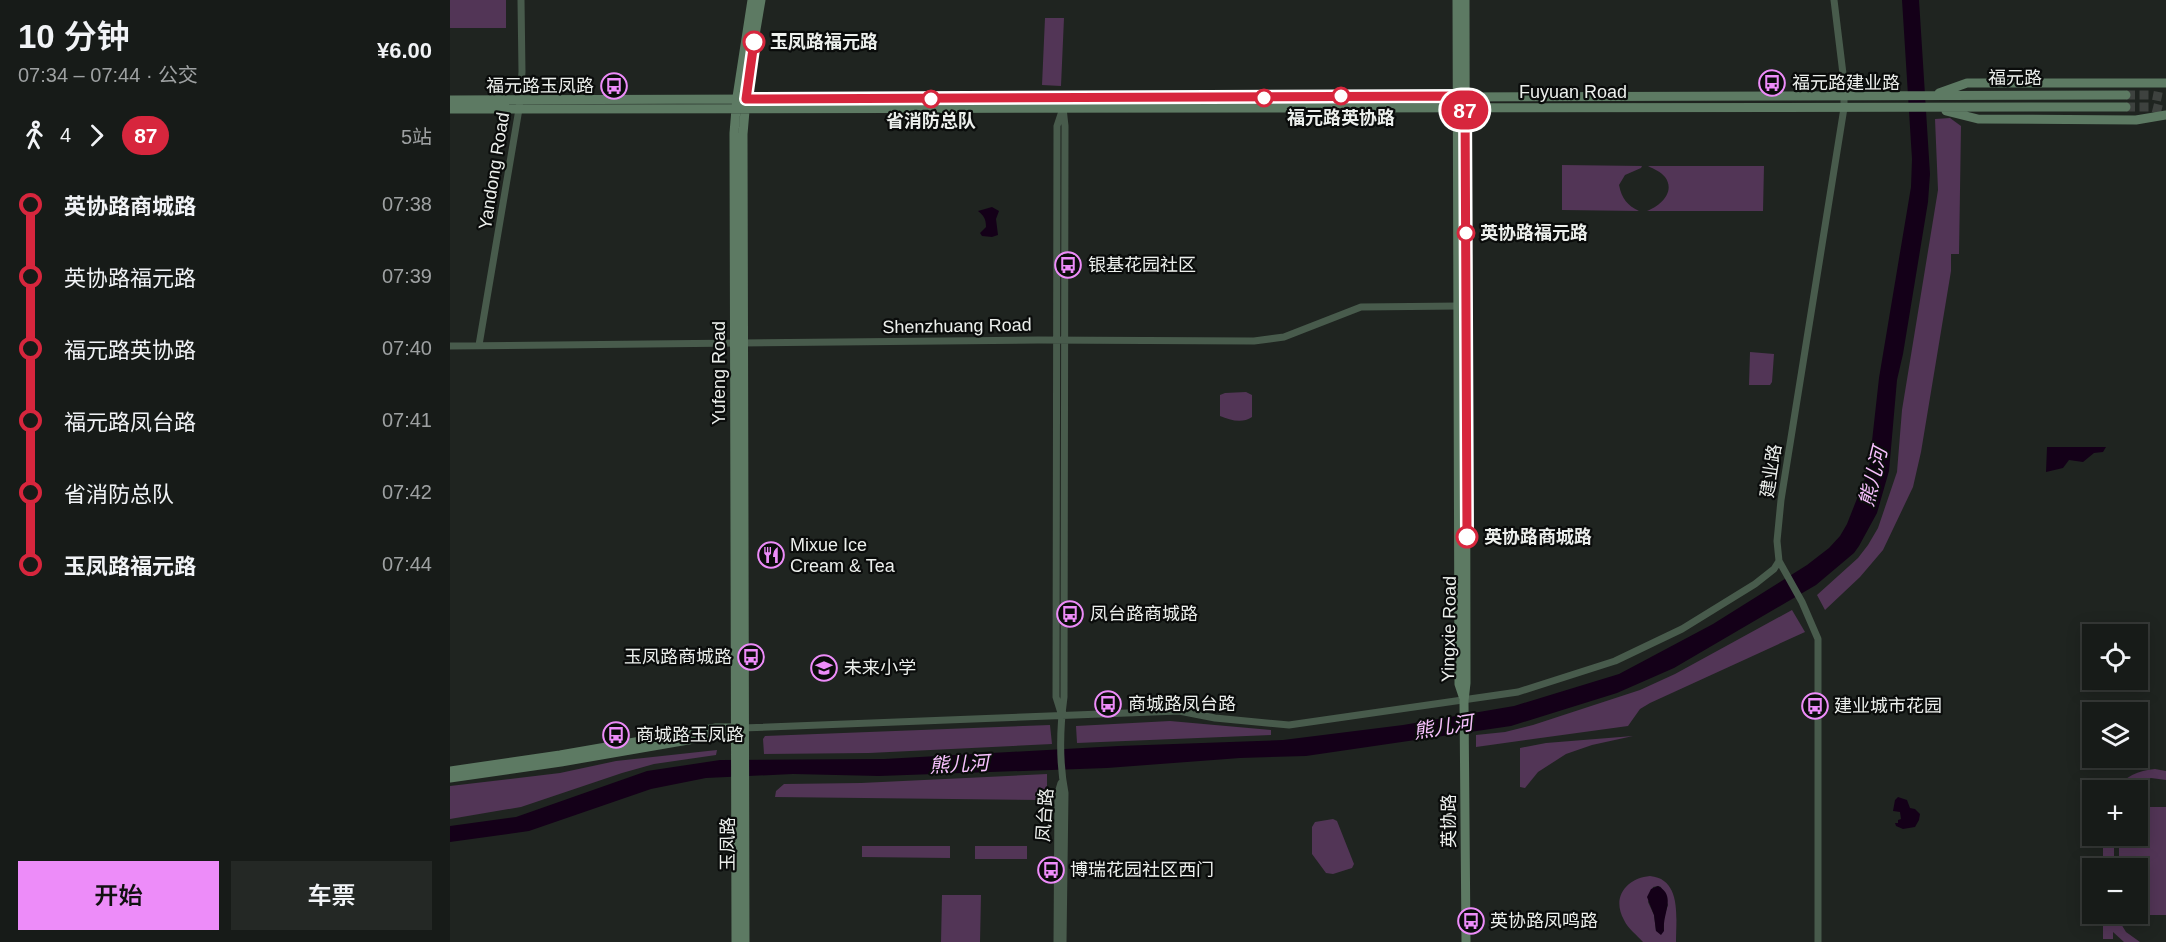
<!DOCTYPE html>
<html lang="zh">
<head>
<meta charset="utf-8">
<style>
	body { margin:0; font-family:Arial,"Noto Sans SC",sans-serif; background:#242825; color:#f1f3f6; height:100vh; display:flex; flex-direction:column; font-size:22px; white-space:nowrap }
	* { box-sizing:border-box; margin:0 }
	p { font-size:20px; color:#9ea1a2 }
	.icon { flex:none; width:33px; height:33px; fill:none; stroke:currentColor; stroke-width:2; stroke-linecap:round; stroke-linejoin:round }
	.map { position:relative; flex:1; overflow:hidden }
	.sheet { display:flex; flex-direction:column; background:#171b18; width:450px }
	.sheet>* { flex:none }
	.badge { padding:0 12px; border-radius:20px; font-size:21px; line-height:39px }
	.tools { position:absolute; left:1632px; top:624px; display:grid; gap:12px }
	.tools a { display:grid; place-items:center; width:66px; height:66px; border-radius:0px; background:#171b18; box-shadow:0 3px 15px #0003,0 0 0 2px #363937; font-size:30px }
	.map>.badge { position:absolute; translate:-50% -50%; box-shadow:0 0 0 3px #fff }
	.legs { display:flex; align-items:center; gap:9px; height:66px; padding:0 18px; font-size:20px }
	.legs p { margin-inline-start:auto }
	.headline { display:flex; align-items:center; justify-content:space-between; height:102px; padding:0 18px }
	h1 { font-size:33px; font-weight:600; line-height:45px }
	.cta { display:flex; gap:12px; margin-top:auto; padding:12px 18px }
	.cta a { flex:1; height:69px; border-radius:0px; background:#ed8cf9; color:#111; font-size:24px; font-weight:600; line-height:69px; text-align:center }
	.cta a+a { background:#242825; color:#f1f3f6 }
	ul { padding:0 18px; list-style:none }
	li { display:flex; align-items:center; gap:21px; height:72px; font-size:22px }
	li i { display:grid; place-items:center; width:9px; height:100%; margin:0 8px; background:currentColor }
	li i::after { content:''; width:15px; height:15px; margin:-8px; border:4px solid; border-radius:50%; background:#171b18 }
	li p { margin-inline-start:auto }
	li:first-child i { background:linear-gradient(#0000 50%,currentColor 0) }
	li:last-child i { background:linear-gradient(currentColor 50%,#0000 0) }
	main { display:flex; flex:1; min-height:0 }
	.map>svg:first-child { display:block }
</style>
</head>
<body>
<main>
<section class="sheet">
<div class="headline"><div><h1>10 分钟</h1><p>07:34 – 07:44 · 公交</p></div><b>¥6.00</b></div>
<div class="legs"><svg class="icon" aria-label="walk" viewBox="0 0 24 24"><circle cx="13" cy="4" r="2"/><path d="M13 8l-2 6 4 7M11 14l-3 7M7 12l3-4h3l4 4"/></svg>4<svg class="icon" aria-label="forward" viewBox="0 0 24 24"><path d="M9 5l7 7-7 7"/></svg><b class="badge" style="background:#d7263d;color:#fff">87</b><p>5站</p></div>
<ul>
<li><i style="color:#d7263d"></i><b>英协路商城路</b><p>07:38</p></li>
<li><i style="color:#d7263d"></i><span>英协路福元路</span><p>07:39</p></li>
<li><i style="color:#d7263d"></i><span>福元路英协路</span><p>07:40</p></li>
<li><i style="color:#d7263d"></i><span>福元路凤台路</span><p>07:41</p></li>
<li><i style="color:#d7263d"></i><span>省消防总队</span><p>07:42</p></li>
<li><i style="color:#d7263d"></i><b>玉凤路福元路</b><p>07:44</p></li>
</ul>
<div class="cta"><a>开始</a><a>车票</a></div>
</section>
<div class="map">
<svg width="1716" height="942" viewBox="0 0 1716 942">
	<rect width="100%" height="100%" fill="#1f2420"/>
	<path fill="#523556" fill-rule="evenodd" d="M0 0H56V28H0Z
		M595 18H614L611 86 592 85Z
		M1500 118 1511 126 1509 254H1501V271L1471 452 1463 487 1433 550 1410 577 1375 610 1367 595 1408 558 1418 545 1428 528 1447 472 1452 410 1488 190 1485 119Z
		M1112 165 1192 166 1191 168 1175 175 1169 185C1172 199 1177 205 1189 211L1112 210Z
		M1198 166H1314L1313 211H1197C1210 206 1226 192 1215 177 1211 172 1204 169 1198 166Z
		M1300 352 1324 354 1322 382 1320 385H1299Z
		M796 392 802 395V417C792 424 780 420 770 416V395L775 393Z
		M1342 610 1355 632 1200 703 1190 709 1178 726 1026 747V735L1055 732 1083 725 1190 690 1225 674Z
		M720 721 821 730V735L627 743 626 726Z
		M600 725 602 744 419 753 314 754 313 739 315 736Z
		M1183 736 1142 745 1116 754 1088 772 1075 788 1070 787V748L1096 743Z
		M267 750 266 755 204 764 172 773 71 807 0 819V786L110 773 166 761Z
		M1705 769 1716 771V780L1701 778 1689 781 1676 790H1653V785H1664V790C1675 777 1688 770 1705 769Z
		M597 774V791L593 795V800L325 797 326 791 334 784 411 783Z
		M1688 807H1716V915H1669V914H1688V868H1669V836H1688Z
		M883 819 887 821 904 864 902 868 883 874 876 873 862 854V827L865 822Z
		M1653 836H1664V868H1653Z
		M412 846H500V858L412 857Z
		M525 846H577V859H525Z
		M1200 876C1232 879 1226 918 1226 942H1193C1187 935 1178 929 1174 920 1161 897 1177 878 1200 876ZM1208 886 1211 887 1218 905 1214 917V931H1206L1204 915 1198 902 1203 887Z
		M492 895H531L530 942H491Z
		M1653 914H1665L1676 932 1690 942H1674L1663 932V939H1653Z"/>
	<path fill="#140018" d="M1452 0H1469L1480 174 1478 202 1453 354 1447 380 1439 471 1427 513 1409 546 1404 553 1366 585 1224 668 1167 693 1061 726 856 756 790 758 657 768 429 776 343 774 256 778 201 789 79 831 0 842V826L66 817 197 771 270 760 434 759 668 746 833 740 953 725 1064 706 1169 674 1263 624 1357 565 1379 548 1390 536 1397 524 1419 468 1429 378 1461 187 1462 159Z
		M542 207 549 211 546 219 548 235 542 237 532 236 530 233 536 227C536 218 533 215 528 211Z
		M1597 447H1656L1653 452 1644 453 1633 462 1619 460 1613 468 1596 472Z
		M1448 797 1457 800 1460 808 1465 809 1470 814 1469 820 1465 827 1453 829 1446 826 1445 823H1448V820L1451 819 1450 812 1443 811 1445 800Z
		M1208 886C1227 896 1212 913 1214 931L1211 935 1206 931 1204 915 1197 897 1201 889Z"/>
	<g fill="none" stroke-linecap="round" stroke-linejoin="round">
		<path stroke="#3e423f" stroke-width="9" stroke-dasharray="9 4.5" stroke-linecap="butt" d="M1676 95H1701L1716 98
			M1676 107H1700L1716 111"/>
		<path stroke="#485b4c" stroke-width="7" d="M613 108 615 126 614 697C610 727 609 762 615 793L613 942
			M29 345 69 109 72 72 71 0
			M0 346 588 340 804 341 834 337 911 307 1009 306
			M611 713 606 697 607 126 612 111
			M292 728 729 711 765 718 839 725 1068 692 1165 661 1232 629 1305 584 1324 569 1329 561
			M607 942 608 793 611 783
			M1368 942V639L1352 602 1329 561 1327 541 1331 500 1394 108V82L1384 0"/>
		<path stroke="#5d7a63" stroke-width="9" d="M1007 0 1009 684 1013 696
			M1015 0 1016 683 1014 701 1016 942
			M1489 93 1517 83H1716
			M0 100 1676 95
			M0 109 1676 107
			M1496 111 1528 119 1686 120 1716 115
			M0 771 110 755 266 728H281
			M0 778 111 762 267 735 286 728
			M286 942 284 133 287 97 302 0
			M295 942 293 134 298 76 311 0"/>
	</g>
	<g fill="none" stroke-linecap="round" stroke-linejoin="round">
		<g stroke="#fff" stroke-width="14">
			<path id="line-1" d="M304 42 296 99 1015 96 1017 537"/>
		</g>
		<use href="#line-1" stroke="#d7263d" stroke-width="9"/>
	</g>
	<defs>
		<g id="bus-ring" transform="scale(1.35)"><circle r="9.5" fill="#0a0c0b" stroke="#ed8cf9" stroke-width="1.5"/><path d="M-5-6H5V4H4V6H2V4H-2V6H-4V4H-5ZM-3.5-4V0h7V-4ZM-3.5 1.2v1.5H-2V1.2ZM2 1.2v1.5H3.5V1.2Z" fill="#ed8cf9"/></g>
		<g id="restaurant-ring" transform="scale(1.35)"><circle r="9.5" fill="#0a0c0b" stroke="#ed8cf9" stroke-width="1.5"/><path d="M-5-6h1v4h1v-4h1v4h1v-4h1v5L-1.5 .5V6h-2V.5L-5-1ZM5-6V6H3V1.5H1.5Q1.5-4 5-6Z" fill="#ed8cf9"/></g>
		<g id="school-ring" transform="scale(1.35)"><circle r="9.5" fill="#0a0c0b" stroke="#ed8cf9" stroke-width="1.5"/><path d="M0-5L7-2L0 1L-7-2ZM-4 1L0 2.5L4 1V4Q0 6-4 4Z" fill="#ed8cf9"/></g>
	</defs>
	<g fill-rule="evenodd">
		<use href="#bus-ring" x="1322" y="83"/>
		<use href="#bus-ring" x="164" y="86"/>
		<use href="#bus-ring" x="618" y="265"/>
		<use href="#restaurant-ring" x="321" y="555"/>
		<use href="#bus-ring" x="620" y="614"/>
		<use href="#bus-ring" x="301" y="657"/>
		<use href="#school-ring" x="374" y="668"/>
		<use href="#bus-ring" x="658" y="704"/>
		<use href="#bus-ring" x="1365" y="706"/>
		<use href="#bus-ring" x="166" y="735"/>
		<use href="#bus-ring" x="601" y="870"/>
		<use href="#bus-ring" x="1021" y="921"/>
	</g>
	<g fill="#fff" stroke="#d7263d" stroke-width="3">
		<circle cx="304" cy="42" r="10"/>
		<circle cx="891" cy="96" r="8"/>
		<circle cx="814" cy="98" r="8"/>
		<circle cx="481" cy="99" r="8"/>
		<circle cx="1016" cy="233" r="8"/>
		<circle cx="1017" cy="537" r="10"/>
	</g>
	<g text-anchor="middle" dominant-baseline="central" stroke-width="4.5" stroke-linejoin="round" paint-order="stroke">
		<g font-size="18" font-weight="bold" fill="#ecefec" stroke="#0a0c0b" text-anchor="start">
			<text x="320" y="42">玉凤路福元路</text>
			<text x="891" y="118" text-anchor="middle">福元路英协路</text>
			<text x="481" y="121" text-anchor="middle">省消防总队</text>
			<text x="1030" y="233">英协路福元路</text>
			<text x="1034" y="537">英协路商城路</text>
		</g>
		<g font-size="18" fill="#ecefec" stroke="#0a0c0b">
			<text x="1565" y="78">福元路</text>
			<text x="1123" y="92">Fuyuan Road</text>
			<text transform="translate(44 171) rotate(-81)">Yandong Road</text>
			<text transform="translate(507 326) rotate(-1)">Shenzhuang Road</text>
			<text transform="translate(269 373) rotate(-90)">Yufeng Road</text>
			<text transform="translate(1321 471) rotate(-81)">建业路</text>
			<text transform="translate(999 629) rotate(-89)">Yingxie Road</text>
			<text transform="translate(595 815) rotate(-86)">凤台路</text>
			<text transform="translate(999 821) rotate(-90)">英协路</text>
			<text transform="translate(278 844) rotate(-90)">玉凤路</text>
		</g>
		<g font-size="18" fill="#ecefec" stroke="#0a0c0b" text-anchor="start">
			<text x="1342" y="83">福元路建业路</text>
			<text x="144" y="86" text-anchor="end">福元路玉凤路</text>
			<text x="638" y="265">银基花园社区</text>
			<text x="340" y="545">Mixue Ice<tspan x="340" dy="21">Cream &amp; Tea</tspan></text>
			<text x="640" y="614">凤台路商城路</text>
			<text x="282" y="657" text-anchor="end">玉凤路商城路</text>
			<text x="394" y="668">未来小学</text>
			<text x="678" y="704">商城路凤台路</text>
			<text x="1384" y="706">建业城市花园</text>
			<text x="186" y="735">商城路玉凤路</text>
			<text x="620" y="870">博瑞花园社区西门</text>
			<text x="1040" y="921">英协路凤鸣路</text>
		</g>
		<g font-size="20" font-style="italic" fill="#f8c1fe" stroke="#0a0c0b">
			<text transform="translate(1423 477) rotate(-76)">熊儿河</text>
			<text transform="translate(993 727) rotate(-9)">熊儿河</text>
			<text transform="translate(509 764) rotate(-3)">熊儿河</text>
		</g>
	</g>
</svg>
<div class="tools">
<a><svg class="icon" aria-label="locate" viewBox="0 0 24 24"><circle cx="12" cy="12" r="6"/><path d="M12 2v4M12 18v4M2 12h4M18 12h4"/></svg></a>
<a><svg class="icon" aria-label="layers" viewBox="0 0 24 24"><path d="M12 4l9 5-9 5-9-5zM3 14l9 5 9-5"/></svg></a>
<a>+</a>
<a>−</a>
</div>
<b class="badge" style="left:1015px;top:110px;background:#d7263d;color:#fff">87</b>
</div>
</main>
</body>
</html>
